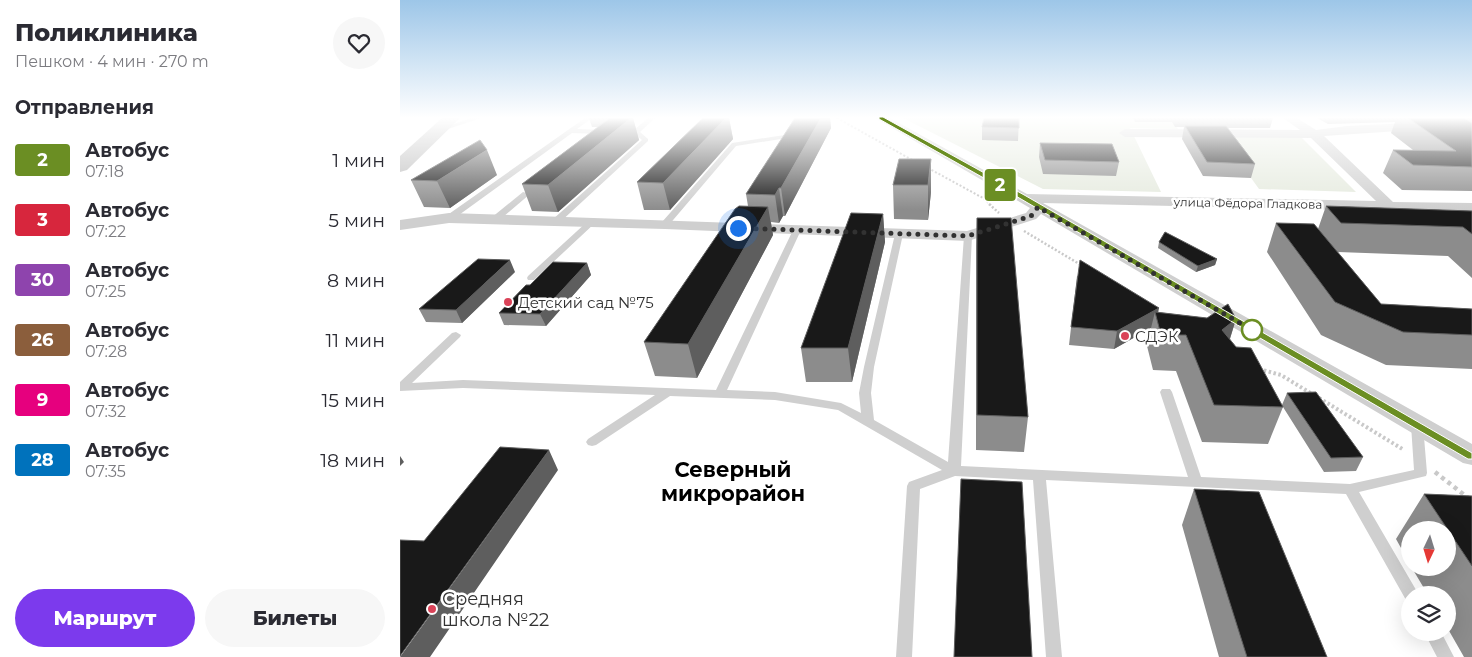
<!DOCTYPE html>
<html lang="ru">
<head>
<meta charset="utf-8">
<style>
	body { margin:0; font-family:Montserrat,sans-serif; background:#f7f7f7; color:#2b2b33; height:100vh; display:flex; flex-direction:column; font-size:19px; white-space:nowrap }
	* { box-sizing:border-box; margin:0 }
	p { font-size:16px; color:#7c7c81 }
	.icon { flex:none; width:28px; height:28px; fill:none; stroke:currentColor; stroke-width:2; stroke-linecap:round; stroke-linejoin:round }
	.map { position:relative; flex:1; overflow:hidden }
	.side { display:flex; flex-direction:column; background:#fff; width:400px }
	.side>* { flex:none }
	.badge { padding:0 10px; border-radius:4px; font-size:18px; line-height:32px }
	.needle { width:32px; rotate:184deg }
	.controls { position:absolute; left:1001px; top:521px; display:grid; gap:10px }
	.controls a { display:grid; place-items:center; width:55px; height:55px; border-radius:50%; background:#fff; box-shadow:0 5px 20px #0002; font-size:25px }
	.you { position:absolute; width:25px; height:25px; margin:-12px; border:4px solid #fff; border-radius:50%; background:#1a73e8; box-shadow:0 0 0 8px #1a73e833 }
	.map>.badge { position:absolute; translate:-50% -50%; box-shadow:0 0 0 2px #fff }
	h2 { padding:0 15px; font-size:19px; line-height:45px }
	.round { display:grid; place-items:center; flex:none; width:52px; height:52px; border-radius:26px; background:#f7f7f7 }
	.head { display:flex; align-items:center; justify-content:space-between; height:85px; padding:0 15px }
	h1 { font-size:24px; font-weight:800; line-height:38px }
	.cta { display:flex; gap:10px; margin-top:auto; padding:10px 15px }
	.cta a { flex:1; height:58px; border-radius:30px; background:#7c3aed; color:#fff; font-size:20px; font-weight:800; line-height:58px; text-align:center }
	.cta a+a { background:#f7f7f7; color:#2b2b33 }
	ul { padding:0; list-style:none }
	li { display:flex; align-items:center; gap:15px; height:60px; padding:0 15px }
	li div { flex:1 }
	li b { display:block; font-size:19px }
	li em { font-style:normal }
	li .badge { min-width:55px; font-weight:700; text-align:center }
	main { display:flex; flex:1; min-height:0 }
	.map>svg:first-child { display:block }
</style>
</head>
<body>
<main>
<section class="side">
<div class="head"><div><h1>Поликлиника</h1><p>Пешком · 4 мин · 270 m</p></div><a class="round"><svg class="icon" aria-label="heart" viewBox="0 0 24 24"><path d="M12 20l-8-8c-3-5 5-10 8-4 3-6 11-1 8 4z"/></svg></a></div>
<h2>Отправления</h2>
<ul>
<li><span class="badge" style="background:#6b8e23;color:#fff">2</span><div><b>Автобус</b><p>07:18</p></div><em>1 мин</em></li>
<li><span class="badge" style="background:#d7263d;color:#fff">3</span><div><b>Автобус</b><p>07:22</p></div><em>5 мин</em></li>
<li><span class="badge" style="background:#8e44ad;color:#fff">30</span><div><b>Автобус</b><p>07:25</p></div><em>8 мин</em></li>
<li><span class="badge" style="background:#8b5e3c;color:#fff">26</span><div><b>Автобус</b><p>07:28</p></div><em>11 мин</em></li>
<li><span class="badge" style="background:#e6007e;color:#fff">9</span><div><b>Автобус</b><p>07:32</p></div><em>15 мин</em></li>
<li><span class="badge" style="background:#0072bc;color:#fff">28</span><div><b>Автобус</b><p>07:35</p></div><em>18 мин</em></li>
</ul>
<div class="cta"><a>Маршрут</a><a>Билеты</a></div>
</section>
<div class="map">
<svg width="1072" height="657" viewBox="0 0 1072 657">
	<rect width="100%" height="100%" fill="#fff"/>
	<path fill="#e5eade" d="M503 118H770L778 129 730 128 761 192 643 189Z
		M821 136 901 137 956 192 859 189Z"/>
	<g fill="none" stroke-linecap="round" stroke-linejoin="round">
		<path stroke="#c9c9c9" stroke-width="2" stroke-dasharray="2 2" stroke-linecap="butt" d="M437 118 514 161
			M528 168 583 198 591 205"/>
		<path stroke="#c9c9c9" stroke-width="2.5" stroke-dasharray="2 2" stroke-linecap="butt" d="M589 204 599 213
			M624 231 681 265"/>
		<path stroke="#c9c9c9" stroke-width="4" stroke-dasharray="2.5 2.5" stroke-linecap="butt" d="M859 369 881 375 912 394
			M919 398 1004 450"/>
		<path stroke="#c9c9c9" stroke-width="4.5" stroke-dasharray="4 4" stroke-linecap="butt" d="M1035 472 1072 501"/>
		<path fill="#cfcfcf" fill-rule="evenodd" d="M71 118H81L42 131 37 130Z
			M185 118H192L177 129 205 130 208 132 205 134 172 133 52 220H46V216Z
			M248 118H255L240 132 248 139V141L158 224H152V220L242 140 235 134H224L221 132 222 131 234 130Z
			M391 134 394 136 391 141 389 142 386 140 387 138 336 146 268 226H262V222L332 143Z
			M123 192 130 194 97 222H91V218Z
			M188 221H194L195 223 134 280H128L127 278 128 276Z
			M394 228H400L401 230 327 390 375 392 441 403 461 413 459 393 464 367 495 234 496 232H502L503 234 474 367 471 393 474 420 548 462 564 236 568 234H571L572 236 561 466 788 477 760 392 762 389H770L772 392 801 477 950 484 1014 470 1011 425 1013 422H1021L1023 425 1027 473 1026 476 959 492 1019 595H1010V602L1006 600 946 494 646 480 662 657H646L633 480 555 476 520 489 512 657H496L507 486 509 482 542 470 438 410 375 400 270 396 196 445 192 446 188 445 186 442 188 439 255 395 63 388 0 391V382L52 333 56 332 61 335 60 337 12 383 63 380 316 390Z
			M1024 632H1041L1054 657H1037Z"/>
		<path fill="#cfcfcf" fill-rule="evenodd" d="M475 118H490L627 194 976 201 911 138 725 137 719 133 725 129 900 130 883 118H897L916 130 947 126 1072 120V126L924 136 993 202 1072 203V213L643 203 1072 444V465L1063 463 641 214 636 219 568 241 265 229 49 223 0 230V220L49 213 567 231 626 213 630 208Z"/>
		<path fill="#bcbcbc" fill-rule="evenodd" d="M42 118H60L7 170 0 172V156Z"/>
	</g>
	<path fill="#8c8c8c" d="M189 118H233L239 140 158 212 132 211 122 184 198 127H192Z
		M303 118H329L333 139 270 210H244L237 182Z
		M395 118H430L431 128 385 216H383L379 223 371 222 373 235 297 378 255 376 244 342 348 206 346 194Z
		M619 118 618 141 582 140V127Z
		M733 118H873L870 128H828L855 164 851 178 803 176 782 139 784 127H775L772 122H735Z
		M917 118H1072V191L1002 190 983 173 993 150H1013L991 133 995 122 928 124Z
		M640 143 719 162 716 176 643 174 639 157Z
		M531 159V192L528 220 494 219 493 185Z
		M97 175 50 208 24 207 11 180Z
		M926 206 1072 211V278L1048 256 938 252 981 304 1072 309V369L986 365 921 335 867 252 876 223 918 229Z
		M483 214 485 242 452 382H406L401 348Z
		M577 218 628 417 624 452 576 450V246Z
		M759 242 817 259 815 265 796 272 758 248Z
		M187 263 191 275 146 326 104 325 99 313 130 285Z
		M115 272 62 323 26 322 19 309Z
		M677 276 758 312 807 318 836 319 830 339 882 405 887 393 963 457 956 471 924 472 883 407 868 444 802 442 776 371 753 370 747 346 751 328 714 349 669 345Z
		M794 489 927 657H819L782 525Z
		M1024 494 1072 496V657H1064L1048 629V595H1028L1012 568H1048V530H1010V564L996 539Z"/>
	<path fill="#5e5e5e" d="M231 118H233L239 140 158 212 148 185Z
		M326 118H329L333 139 270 210 263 183Z
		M421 118H430L431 128 385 216 381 188Z
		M87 150 97 175 50 208 37 181Z
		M531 159V192L528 220V185Z
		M379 188 383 216 379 223 375 195Z
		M368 207 373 235 297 378 288 344Z
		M483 214 485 242 452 382 448 348Z
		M817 259 815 265 796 272 798 266Z
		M110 260 115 272 62 323 56 310Z
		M187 263 191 275 146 326 140 314Z
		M759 308 757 319 755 312 751 328 714 349 717 331Z
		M836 319 825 354 822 330Z
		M149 450 158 470 30 657H0Z
		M0 456 4 462 0 466Z"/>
	<path fill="#191919" stroke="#5e5e5e" d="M210 118H231L148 185 122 184Z
		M303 118H326L263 183 237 182Z
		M395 118H421L381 188H379L375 195 346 194Z
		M584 118H619V128L582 127Z
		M1008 118H1064L1072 123V167L1013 165 993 150 1056 151Z
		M785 126H826L855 164 807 162Z
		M80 140 87 150 37 181 11 180Z
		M640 143 712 144 719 162 645 160Z
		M499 159H531L528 185H493Z
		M339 206 368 207 288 344 244 342 335 209Z
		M926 206 1072 211V234L1063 227 941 223Z
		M451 213 483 214 448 348H401Z
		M577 218H611L628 417 577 415Z
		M876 223 914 224 981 304 1072 309V335L1003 332 935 302Z
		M765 232 817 259 798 266 759 242Z
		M78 259 110 260 56 310 19 309Z
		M680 260 759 308 717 331 671 327Z
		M153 262 187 263 140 314 99 313 126 285H130Z
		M828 304 836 319 822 330 836 347 851 348 883 407 814 405 786 335H761L755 312 807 318Z
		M916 392 963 457 931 458 887 393Z
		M100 447 149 450 0 656V540L24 541Z
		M561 479 622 482 632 657H554Z
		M794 489 859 492 927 657H847Z
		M1024 494 1072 496V566Z"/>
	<linearGradient id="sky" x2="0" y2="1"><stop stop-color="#9dc6e8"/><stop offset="0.56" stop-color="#fff"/><stop offset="1" stop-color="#fff" stop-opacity="0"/></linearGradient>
	<rect width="1072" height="210" fill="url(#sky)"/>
	<path fill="#6b8e23" stroke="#fff" d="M479 117H483L626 196 1072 453V459H1068L621 199 479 119Z"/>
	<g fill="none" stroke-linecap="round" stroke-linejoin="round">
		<path stroke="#323232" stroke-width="5" stroke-dasharray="0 9" d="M338 228 568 236 631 216 638 207 852 330"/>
	</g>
	<g fill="#da4358" stroke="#fff" stroke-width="2">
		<circle cx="108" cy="302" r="5"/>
		<circle cx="725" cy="336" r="5"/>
		<circle cx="32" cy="609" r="5"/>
	</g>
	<circle fill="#fff" stroke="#6b8e23" stroke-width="2.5" cx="852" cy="330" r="10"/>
	<g text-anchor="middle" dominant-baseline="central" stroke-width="5" stroke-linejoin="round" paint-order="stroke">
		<g font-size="12" fill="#323232" stroke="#fff">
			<text transform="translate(848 203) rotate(1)">улица Фёдора Гладкова</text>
		</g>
		<g font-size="15" fill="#323232" stroke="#fff" text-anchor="start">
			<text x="118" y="302">Детский сад №75</text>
			<text x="735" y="336">СДЭК</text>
		</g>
		<g font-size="18" fill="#323232" stroke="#fff" text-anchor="start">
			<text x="42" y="599">Средняя<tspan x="42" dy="21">школа №22</tspan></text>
		</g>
		<g font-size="21" font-weight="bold" fill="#000" stroke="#fff">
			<text x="333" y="469">Северный<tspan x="333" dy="24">микрорайон</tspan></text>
		</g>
	</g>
</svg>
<div class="controls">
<a><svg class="needle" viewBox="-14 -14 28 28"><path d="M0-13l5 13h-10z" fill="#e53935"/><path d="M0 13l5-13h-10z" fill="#7c7c81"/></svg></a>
<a><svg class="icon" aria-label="layers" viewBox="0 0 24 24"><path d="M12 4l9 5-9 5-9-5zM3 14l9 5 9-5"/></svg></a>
</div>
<div class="you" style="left:338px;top:228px"></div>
<b class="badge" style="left:600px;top:185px;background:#6b8e23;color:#fff">2</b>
</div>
</main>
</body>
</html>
